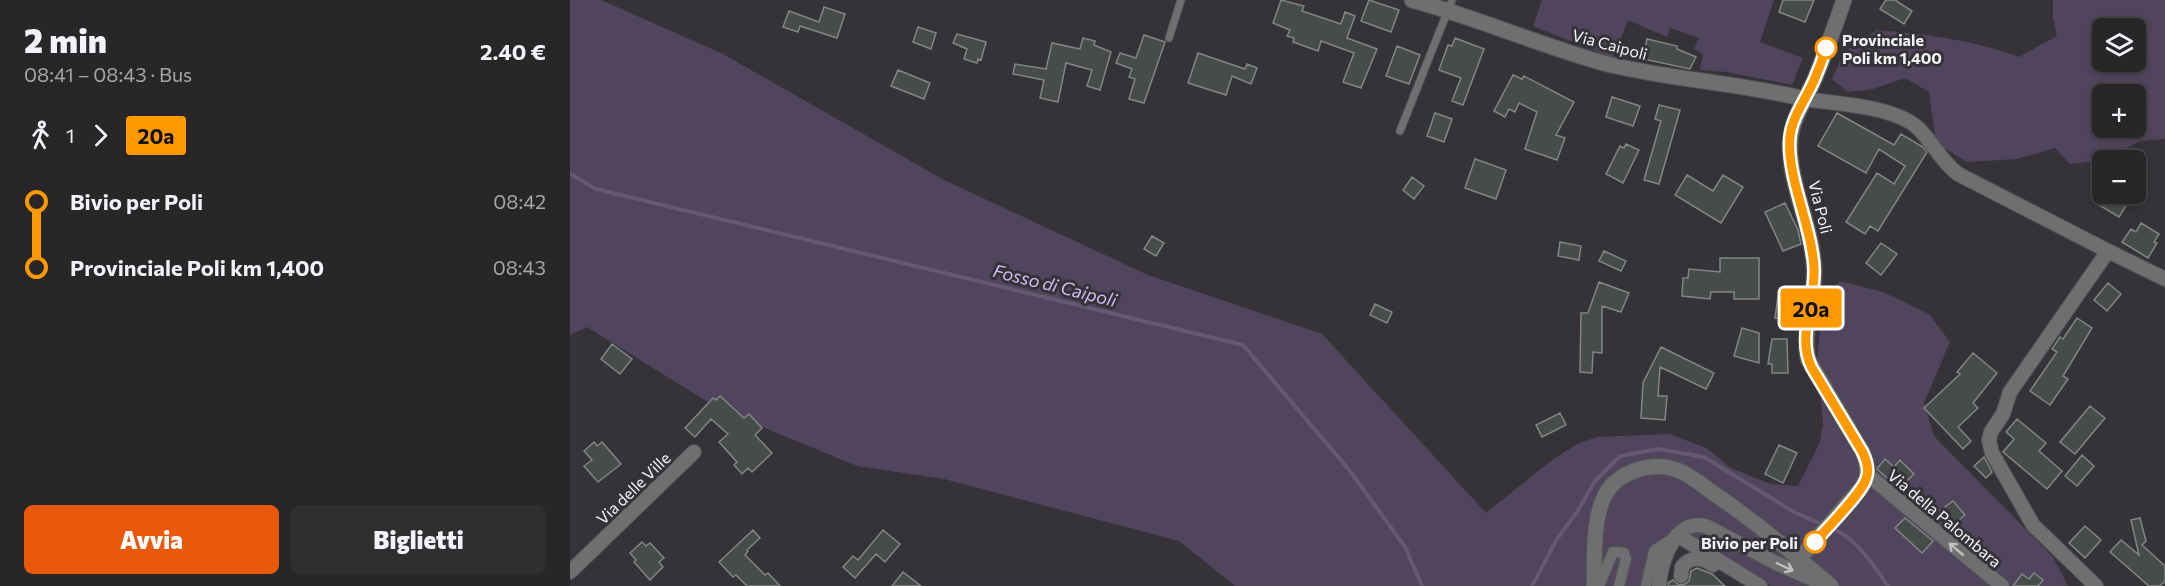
<!DOCTYPE html>
<html lang="it">
<head>
<meta charset="utf-8">
<style>
	body { margin:0; font-family:Commissioner,sans-serif; background:#302e31; color:#f1f3f6; height:100vh; display:flex; flex-direction:column; font-size:22px; white-space:nowrap }
	* { box-sizing:border-box; margin:0 }
	p { font-size:20px; color:#a5a5a8 }
	.icon { flex:none; width:33px; height:33px; fill:none; stroke:currentColor; stroke-width:2; stroke-linecap:round; stroke-linejoin:round }
	.map { position:relative; flex:1; overflow:hidden }
	.sheet { display:flex; flex-direction:column; background:#282629; width:570px }
	.sheet>* { flex:none }
	.badge { padding:0 12px; border-radius:4px; font-size:21px; line-height:39px }
	.fabs { position:absolute; left:1522px; top:18px; display:grid; gap:12px }
	.fabs a { display:grid; place-items:center; width:54px; height:54px; border-radius:9px; background:#282629; box-shadow:0 3px 9px #0003,0 0 0 2px #444346; font-size:30px }
	.map>.badge { position:absolute; translate:-50% -50%; box-shadow:0 0 0 3px #fff }
	.legs { display:flex; align-items:center; gap:9px; height:66px; padding:0 24px; font-size:20px }
	.legs p { margin-inline-start:auto }
	.headline { display:flex; align-items:center; justify-content:space-between; height:102px; padding:0 24px }
	h1 { font-size:33px; font-weight:800; line-height:45px }
	.action { display:flex; gap:12px; margin-top:auto; padding:12px 24px }
	.action a { flex:1; height:69px; border-radius:9px; background:#ea580c; color:#fff; font-size:24px; font-weight:800; line-height:69px; text-align:center }
	.action a+a { background:#302e31; color:#f1f3f6 }
	ul { padding:0 24px; list-style:none }
	li { display:flex; align-items:center; gap:21px; height:66px; font-size:22px }
	li i { display:grid; place-items:center; width:9px; height:100%; margin:0 8px; background:currentColor }
	li i::after { content:''; width:15px; height:15px; margin:-8px; border:4px solid; border-radius:50%; background:#282629 }
	li p { margin-inline-start:auto }
	li:first-child i { background:linear-gradient(#0000 50%,currentColor 0) }
	li:last-child i { background:linear-gradient(currentColor 50%,#0000 0) }
	main { display:flex; flex:1; min-height:0 }
	.map>svg:first-child { display:block }
</style>
</head>
<body>
<main>
<section class="sheet">
<div class="headline"><div><h1>2 min</h1><p>08:41 – 08:43 · Bus</p></div><b>2.40 €</b></div>
<div class="legs"><svg class="icon" aria-label="walk" viewBox="0 0 24 24"><circle cx="13" cy="4" r="2"/><path d="M13 8l-2 6 4 7M11 14l-3 7M7 12l3-4h3l4 4"/></svg>1<svg class="icon" aria-label="forward" viewBox="0 0 24 24"><path d="M9 5l7 7-7 7"/></svg><b class="badge" style="background:#f90;color:#111">20a</b></div>
<ul>
<li><i style="color:#f90"></i><b>Bivio per Poli</b><p>08:42</p></li>
<li><i style="color:#f90"></i><b>Provinciale Poli km 1,400</b><p>08:43</p></li>
</ul>
<div class="action"><a>Avvia</a><a>Biglietti</a></div>
</section>
<div class="map">
<svg width="1595" height="586" viewBox="0 0 1595 586">
	<rect width="100%" height="100%" fill="#353337"/>
	<path fill="#51455e" fill-rule="evenodd" d="M0 0H31L151 53 374 180 578 275 752 334 916 513 982 460 1009 443 1027 437 1100 434 1138 449 1159 467 1200 484 1228 486 1250 442 1253 424 1247 357 1254 301 1270 281 1313 292 1359 314 1380 342 1354 403 1364 436 1483 557 1498 586H1200L1166 564 1105 538 1089 586H665L609 541 374 479 287 466 149 409 17 327 0 335Z
		M972 0H1204L1190 42 1233 58 1222 85 1157 72 1130 70 1133 54 1124 49 1129 38 1100 28 1097 37 1058 20 1043 58 963 26Z
		M1483 0H1595V139L1571 141 1526 161 1500 164 1485 148 1447 159 1397 162 1366 143 1359 92 1335 78 1303 89 1278 92 1262 79 1274 52 1307 30C1356 35 1402 39 1449 57L1487 36 1483 17ZM1533 28H1566V62H1533ZM1533 94H1566V128H1533Z"/>
	<g fill="none" stroke-linecap="round" stroke-linejoin="round">
		<path stroke="#64596e" stroke-width="4" d="M0 174 26 189 673 345 780 471 835 547 852 586
			M1261 528C1288 539 1302 564 1318 586
			M962 586 987 539 1007 512 1025 481 1050 456 1088 449 1134 457 1224 512 1254 525"/>
	</g>
	<path fill="#474c4b" stroke="#818685" stroke-width="1.5" d="M711 0 734 6 732 11 771 24 775 12 785 16 777 38 807 49 791 88 773 82 784 53 751 41 748 51 723 42 724 38 717 36 720 30 703 23Z
		M799 0 829 10 821 32 791 21Z
		M1213 0H1244L1235 22 1209 12Z
		M1316 0H1325L1342 11 1334 24 1310 9Z
		M254 7 275 14 267 38 230 26 228 32 213 27 219 11 249 22Z
		M348 27 366 33 361 49 343 42Z
		M387 34 416 42 411 60 408 59 407 63 394 59 397 49 383 43Z
		M574 35 595 42 574 103 559 99 565 79 559 77 562 69 546 63 550 53 566 58Z
		M513 38 525 41 524 45 541 52 530 90 517 86 522 70 496 63 488 102 470 98 474 80 443 74 445 64 476 69 482 43 510 49Z
		M885 38 914 49 893 105 882 101 891 78 869 70 878 45 882 46Z
		M1077 39 1107 46V49L1126 57 1120 69 1073 59Z
		M827 46 850 55 839 84 816 76Z
		M628 53 675 69 677 64 687 68 681 84 662 76 656 95 618 83Z
		M328 70 360 83 354 99 321 86Z
		M943 75 952 79 954 76 1004 102 986 135 995 138 987 160 955 149 967 112 949 103 945 112 939 109 935 117 924 111Z
		M1042 97 1070 106 1063 126 1036 117Z
		M1089 105 1110 110 1089 184 1074 180 1091 121 1085 119Z
		M865 113 882 119 874 142 857 136Z
		M1267 113 1324 145 1331 134 1353 147 1357 152 1308 231 1300 226 1295 234 1276 222 1307 173 1324 184 1335 166 1309 149 1296 173 1248 146Z
		M1056 144 1069 150 1053 183 1036 174 1050 146 1054 148Z
		M905 159 936 170 926 199 895 188Z
		M1117 175 1143 191 1153 175 1173 187 1151 223 1105 195Z
		M842 177 854 186 844 199 833 190Z
		M1536 194H1563L1549 217 1529 205Z
		M1215 203 1228 230 1231 244 1213 251 1195 212Z
		M1571 223 1589 234 1584 242 1587 243 1578 258 1552 242 1561 229 1566 232Z
		M582 236 594 243 586 256 574 249Z
		M990 242 1011 246 1009 260 988 256Z
		M1311 243 1327 254 1311 275 1296 263Z
		M1034 251 1056 261 1051 271 1029 261Z
		M1150 258H1189V299H1164V292H1141L1140 299 1112 296 1113 278H1118L1119 269 1150 272Z
		M1029 282 1059 293 1051 312 1032 306V353L1023 352 1022 373 1010 372 1011 313H1018Z
		M1538 283 1551 294 1537 311 1524 300Z
		M1208 296 1227 299 1224 320 1205 318Z
		M805 304 822 312 817 323 800 315Z
		M1507 318 1522 328 1493 376 1498 379 1480 405 1460 391 1487 352 1482 349 1490 337 1493 339Z
		M1172 328 1189 333V363L1164 356Z
		M1202 339H1217L1218 373H1202V364H1198Z
		M42 344 62 359 50 374 31 359Z
		M1091 347 1144 373 1136 389 1090 367 1088 396H1097L1095 420 1071 418 1073 383Z
		M1403 353 1427 373 1403 403 1408 408 1388 427 1401 441 1393 449 1354 408 1390 374 1387 372Z
		M150 396 174 418 179 414 192 428 185 435 202 453 182 472 178 468 172 474 164 465 167 462 149 442 158 434 141 419 125 437 115 428 143 398 146 400Z
		M1520 406 1535 418 1505 454 1490 442Z
		M990 413 996 425 972 437 966 425Z
		M1447 419 1476 443 1469 451 1492 471 1477 489 1433 452 1444 439 1436 432Z
		M24 442 27 446 32 442 51 464 28 482 14 466 22 460 14 451Z
		M1209 445 1227 453 1213 483 1195 474Z
		M1512 455 1524 466 1507 486 1495 476Z
		M1414 457 1422 472 1416 478 1404 466Z
		M1315 459 1324 467 1330 460 1344 474 1329 489 1307 469Z
		M1383 501 1395 515 1379 528 1367 513Z
		M1335 518 1363 541 1352 553 1325 528Z
		M1570 518 1576 541 1572 545 1595 566V581L1590 586H1579L1540 552 1551 540 1569 555 1561 520Z
		M1515 526 1531 540 1515 558 1499 543Z
		M183 530 190 538 177 550 178 551 175 555 195 575 198 573 210 586H177L166 575 163 577 149 562Z
		M313 530 330 544 315 562 306 554 285 578 273 567 283 556 288 560Z
		M72 542 76 546 80 543 94 558 89 562 93 567 80 580 64 562 66 560 60 553Z
		M1127 568 1142 574 1155 586H1098V583L1103 580 1109 585 1115 584 1119 581 1121 571Z
		M333 572 351 586H322Z
		M1464 573 1473 580 1468 586H1443L1452 574 1459 579Z"/>
	<g fill="none" stroke-linecap="round" stroke-linejoin="round">
		<g stroke="#535255" stroke-width="9">
			<path id="service" d="M599 38 611 0
				M830 131 882 0"/>
		</g>
		<g stroke="#535255" stroke-width="13">
			<path id="pedestrian" d="M1029 586 1043 552 1054 553 1056 559 1049 586
				M1076 586 1084 551 1106 536"/>
		</g>
		<g stroke="#535255" stroke-width="16">
			<path id="minor" d="M1235 99C1267 104 1324 106 1348 128 1363 143 1371 161 1388 174L1538 251 1440 392 1433 414 1421 432 1419 440 1422 453 1463 525 1526 586
				M1538 251 1595 279
				M1298 475 1432 586
				M1107 535 1190 586
				M0 572 124 452
				M1111 576 1112 567C1120 556 1132 557 1143 565
				M1089 586C1090 562 1106 515 1138 527L1206 563 1258 586"/>
		</g>
		<g stroke="#535255" stroke-width="17">
			<path id="tertiary" d="M842 0C908 18 971 46 1037 64 1103 80 1170 83 1235 99
				M1229 559 1291 488C1300 476 1298 464 1292 451L1238 359C1232 328 1246 298 1244 267 1242 226 1220 187 1220 146 1220 120 1236 100 1245 78 1256 52 1265 26 1274 0
				M1024 586C1025 558 1022 521 1035 495 1048 471 1082 461 1107 470 1121 475 1133 486 1146 495 1186 522 1224 554 1261 586"/>
		</g>
		<use href="#service" stroke="#6f6e70" stroke-width="7"/>
		<use href="#pedestrian" stroke="#6f6e70" stroke-width="10"/>
		<use href="#minor" stroke="#6f6e70" stroke-width="14"/>
		<use href="#tertiary" stroke="#6f6e70" stroke-width="15"/>
	</g>
	<defs><path id="oneway-shaft" d="M-6 0H5M1.5-3L5.5 0L1.5 3" fill="none" stroke-width="1.6" stroke-linecap="round" stroke-linejoin="round" transform="scale(1.5)"/></defs>
	<g stroke="#bebdbf">
		<use href="#oneway-shaft" transform="translate(1386 549) rotate(-140)"/>
		<use href="#oneway-shaft" transform="translate(1215 567) rotate(25)"/>
	</g>
	<g fill="none" stroke-linecap="round" stroke-linejoin="round">
		<g stroke="#fff" stroke-width="14">
			<path id="line-1" d="M1245 542C1256 529 1292 493 1296 479 1300 470 1296 459 1292 451L1242 368C1226 338 1246 300 1244 268 1242 226 1216 176 1220 137 1222 116 1237 98 1245 78 1249 69 1253 58 1256 48"/>
		</g>
		<use href="#line-1" stroke="#f90" stroke-width="9"/>
	</g>
	<g fill="#fff" stroke="#f90" stroke-width="3">
		<circle cx="1256" cy="48" r="10"/>
		<circle cx="1245" cy="542" r="10"/>
	</g>
	<g text-anchor="middle" dominant-baseline="central" stroke-width="6" stroke-linejoin="round" paint-order="stroke">
		<g font-size="16" font-weight="bold" fill="#f3f2f4" stroke="#353337" text-anchor="start">
			<text x="1272" y="39">Provinciale<tspan x="1272" dy="18">Poli km 1,400</tspan></text>
			<text x="1228" y="542" text-anchor="end">Bivio per Poli</text>
		</g>
		<g font-size="16" fill="#f3f2f4" stroke="#353337">
			<text transform="translate(1040 44) rotate(15)">Via Caipoli</text>
			<text transform="translate(1251 207) rotate(76)">Via Poli</text>
			<text transform="translate(63 488) rotate(-44)">Via delle Ville</text>
			<text transform="translate(1375 518) rotate(40)">Via della Palombara</text>
		</g>
		<g font-size="18" font-style="italic" fill="#d5b9f4" stroke="#353337">
			<text transform="translate(485 285) rotate(14)">Fosso di Caipoli</text>
		</g>
	</g>
</svg>
<div class="fabs">
<a><svg class="icon" aria-label="layers" viewBox="0 0 24 24"><path d="M12 4l9 5-9 5-9-5zM3 14l9 5 9-5"/></svg></a>
<a>+</a>
<a>−</a>
</div>
<b class="badge" style="left:1241px;top:308px;background:#f90;color:#111">20a</b>
</div>
</main>
</body>
</html>
